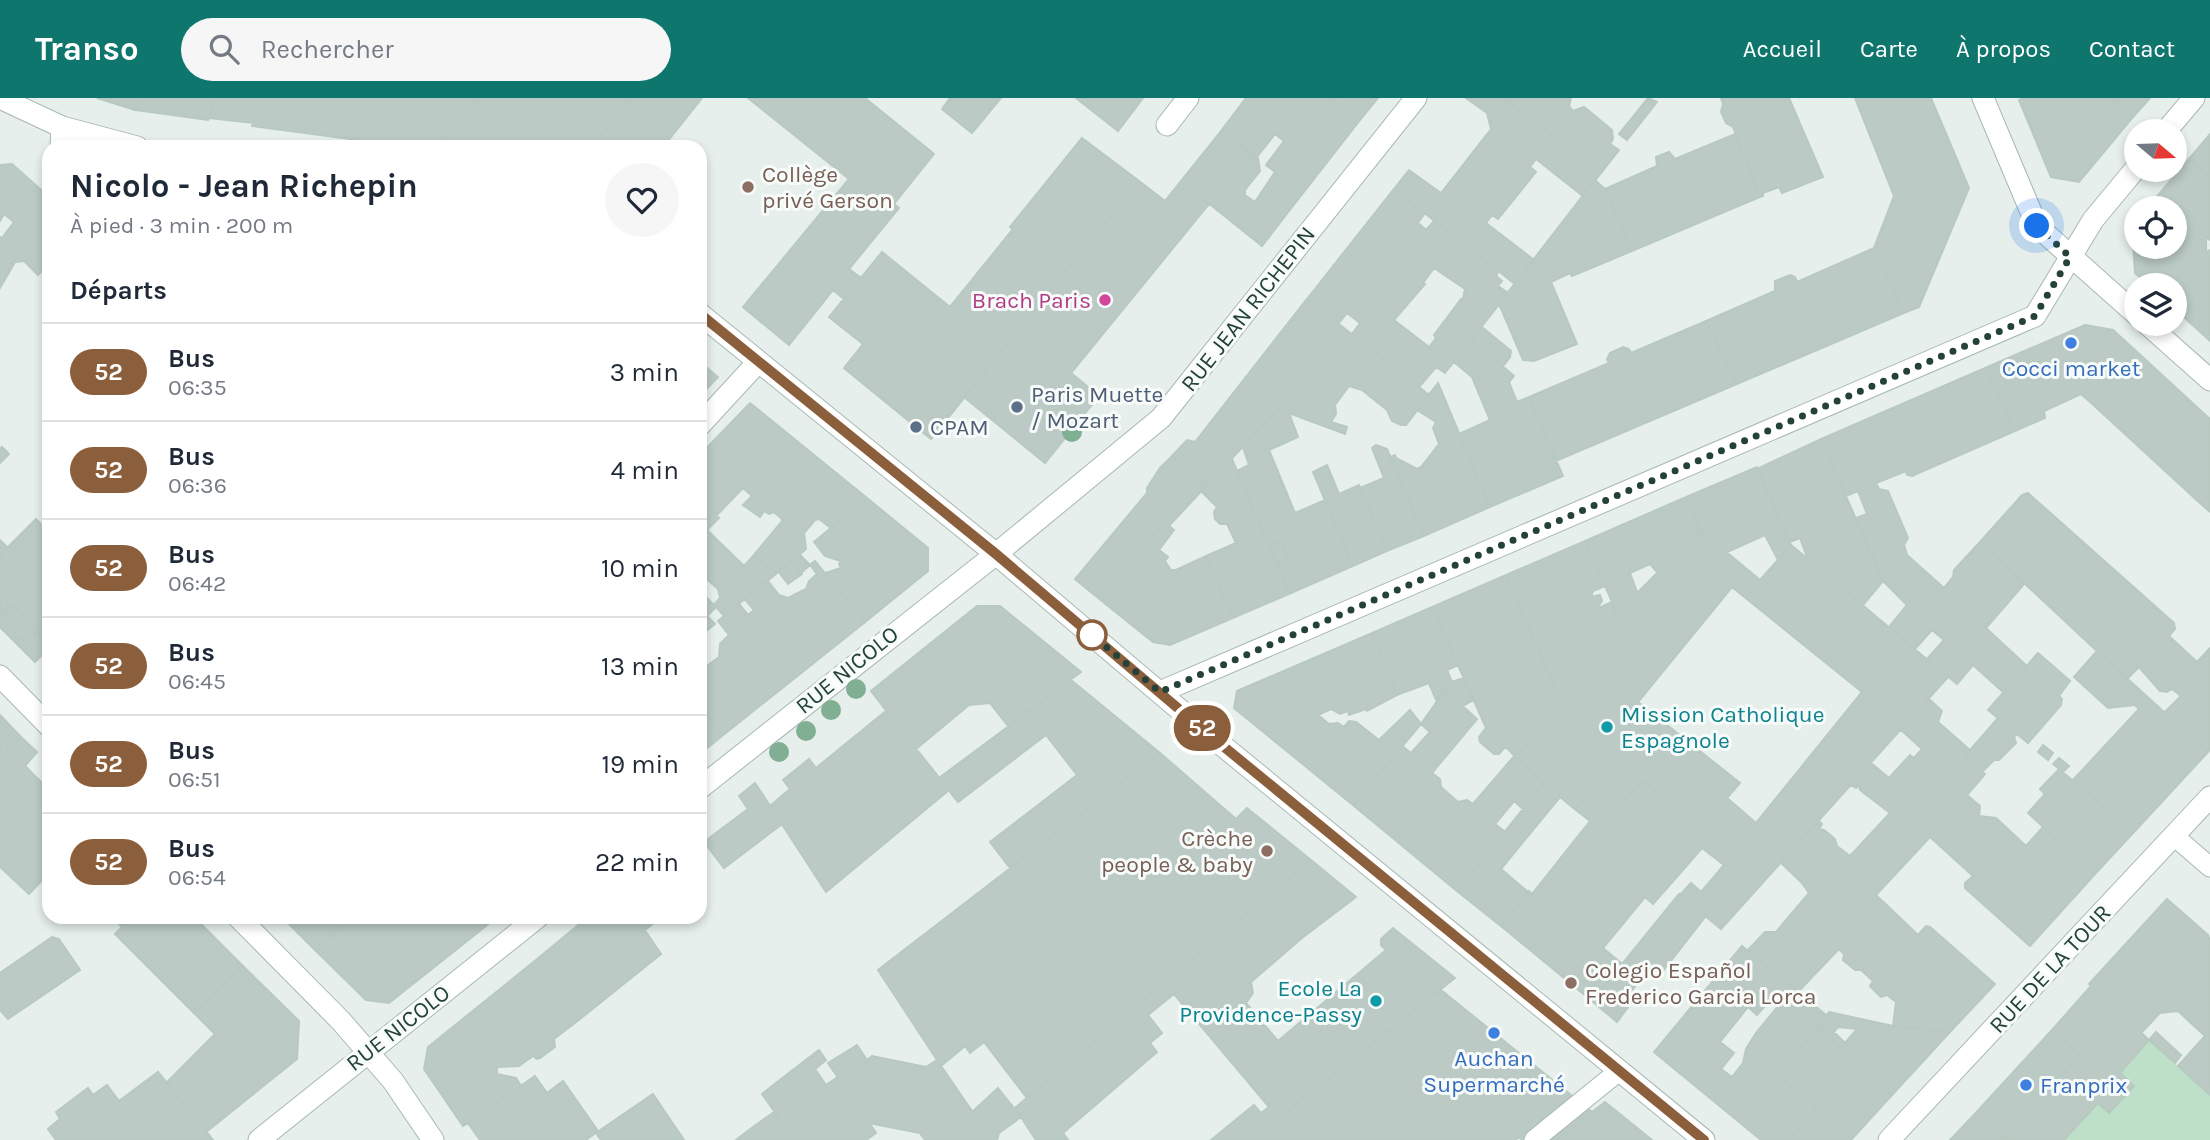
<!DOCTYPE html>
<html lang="fr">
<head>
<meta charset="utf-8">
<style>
	body { margin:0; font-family:Karla,sans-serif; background:#f6f6f7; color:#1f2937; height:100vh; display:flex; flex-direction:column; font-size:26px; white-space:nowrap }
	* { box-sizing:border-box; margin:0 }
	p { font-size:23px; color:#747a83 }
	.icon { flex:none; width:38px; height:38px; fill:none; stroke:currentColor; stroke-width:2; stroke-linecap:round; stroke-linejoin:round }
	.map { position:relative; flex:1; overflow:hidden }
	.drawer { position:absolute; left:42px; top:42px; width:665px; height:784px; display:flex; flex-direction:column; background:#fff; border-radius:21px; box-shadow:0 4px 10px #0003 }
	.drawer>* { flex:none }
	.badge { padding:0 14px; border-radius:23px; font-size:24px; line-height:46px }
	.needle { width:46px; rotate:109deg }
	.tools { position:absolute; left:2124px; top:21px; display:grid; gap:14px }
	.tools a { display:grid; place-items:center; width:63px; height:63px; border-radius:50%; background:#fff; box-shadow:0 4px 10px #0003; font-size:35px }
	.you { position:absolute; width:35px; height:35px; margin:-18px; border:5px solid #fff; border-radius:50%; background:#1a73e8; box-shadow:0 0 0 10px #1a73e833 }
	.map>.badge { position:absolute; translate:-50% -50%; box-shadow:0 0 0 4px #fff }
	h2 { padding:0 28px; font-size:26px; line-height:63px }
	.round { display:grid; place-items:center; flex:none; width:74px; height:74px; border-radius:37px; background:#f6f6f7 }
	.overview { display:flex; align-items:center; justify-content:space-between; height:119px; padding:0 28px }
	h1 { font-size:33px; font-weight:700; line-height:52px }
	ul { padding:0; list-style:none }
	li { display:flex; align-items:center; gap:21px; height:98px; padding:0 28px; border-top:2px solid #e0e1e3 }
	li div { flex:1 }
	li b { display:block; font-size:26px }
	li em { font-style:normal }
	li .badge { min-width:77px; font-weight:700; text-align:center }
	header { display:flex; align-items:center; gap:42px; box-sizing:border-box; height:98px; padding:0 35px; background:#0f766e; color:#fff }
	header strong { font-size:33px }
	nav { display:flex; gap:38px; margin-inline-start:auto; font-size:24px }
	.search { width:490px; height:63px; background:#f6f6f7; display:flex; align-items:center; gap:18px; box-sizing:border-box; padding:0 24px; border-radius:38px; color:#747a83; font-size:26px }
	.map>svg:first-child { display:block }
</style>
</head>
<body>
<header>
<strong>Transo</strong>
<div class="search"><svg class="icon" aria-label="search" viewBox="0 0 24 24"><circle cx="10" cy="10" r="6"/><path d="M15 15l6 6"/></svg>Rechercher</div>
<nav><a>Accueil</a><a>Carte</a><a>À propos</a><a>Contact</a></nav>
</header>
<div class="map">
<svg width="2210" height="1042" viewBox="0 0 2210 1042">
	<rect width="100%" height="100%" fill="#e6efeb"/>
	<path fill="#bfe0c8" d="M2149 942 2210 997V1042H2064L2098 1005 2109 1015 2134 988 2120 975Z"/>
	<path fill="#bbcac4" stroke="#b8c9c2" stroke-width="2" fill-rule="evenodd" d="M97 0H139L135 12Z
		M139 0H216L208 22 135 12Z
		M216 0H263L253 25 208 20Z
		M263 0H384L357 42 252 28Z
		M384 0H479L438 49H409L357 42Z
		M479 0H631L593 49H495L443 43Z
		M631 0H702L663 49H593Z
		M748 0H865L934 56 894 106 899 110 849 171 861 180 844 201 833 192 789 247 743 209 849 81Z
		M950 0H1001L972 35 942 11Z
		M1076 0H1143L1118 33Z
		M1246 0H1330L1360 22 1303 95 1266 67 1284 43 1275 36 1256 60 1221 33Z
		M1330 0H1378L1360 22Z
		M1466 0H1504L1601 75 1583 98 1536 61 1530 69 1536 74 1498 121 1492 117 1486 125 1534 162 1515 186 1394 91 1409 72 1441 95 1491 31 1487 15Z
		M1504 0H1571L1569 8 1573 13 1584 9 1612 32 1613 41 1610 46 1619 52 1601 75Z
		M1648 0 1657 4 1627 42 1619 36Z
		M1721 0H1789L1823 79 1782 95 1779 89 1763 95V98L1760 99 1733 29 1726 25 1721 14 1723 6Z
		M1855 0H1931L1969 90 1919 209 1904 215 1874 150 1894 98Z
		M2024 0H2111L2133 19 2079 84 2051 79 2019 2Z
		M2111 0H2150L2133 19Z
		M1221 33 1258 60 1260 73 1245 92V97L1255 104 1275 74 1303 95 1262 148 1181 83Z
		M1735 36 1760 99 1632 153 1605 91 1657 68 1656 59 1669 54 1675 61Z
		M2210 36V79L2189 61Z
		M1082 40 1139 83 931 341 844 270 863 246 829 219 882 154 950 209 1013 131 1010 129Z
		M2189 61 2210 79V142L2206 139V154L2210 152V215L2197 231 2175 211V187H2149L2135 175 2132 128 2137 123V149H2175V110H2147Z
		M12 66 49 99V165L38 177 24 163 15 164 0 190V139L2 140 14 124 4 116 0 123V67Z
		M1595 82 1605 91 1632 153 1572 178 1570 175 1551 184 1577 246 1534 263 1523 262 1499 206Z
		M1139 83 1165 103 1181 83 1209 106 1071 275 1099 298 1045 365 964 299Z
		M1394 91 1425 115 1418 125 1426 132 1434 123 1499 173 1496 178 1502 183 1498 188 1508 195 1445 275 1436 269 1419 289 1352 236 1360 225 1347 215 1338 226 1307 201ZM1434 170 1465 191 1463 201H1461L1434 237 1436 240 1429 249 1394 222 1425 186 1423 185Z
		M1874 150 1904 215 1737 286 1706 223 1775 193V183L1790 177 1795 179 1797 184Z
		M49 165V179L42 173Z
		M1307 201 1429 297 1406 327H1401L1392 323 1387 312 1362 292 1349 288 1335 307 1336 316 1331 324 1347 329 1345 336 1278 311 1206 388 1172 358 1187 342 1195 344Z
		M2210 215V243L2197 231Z
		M1706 223 1737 286 1556 363 1529 299 1609 265 1607 261 1610 255 1623 249 1629 251 1631 255Z
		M2085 227 2113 232 2136 253 2089 303 2081 296 2044 313 2045 320 2015 333 1985 270Z
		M1482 229 1511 253 1510 259 1503 268 1471 242Z
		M1471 242 1514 278 1509 284 1517 304 1529 299 1563 378 1490 409 1459 336 1490 322 1472 279 1454 264Z
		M2136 253 2210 321V395L2200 405 2089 303Z
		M700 264 718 279 700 298Z
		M1985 270 2015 333 1912 378 1907 377 1906 373 1876 385 1879 391 1888 393 1908 440 1904 447 1907 457 1944 490 1953 479 1954 472 1980 444 2024 486 1986 530 2027 568 2003 594 1973 567 1957 586 1927 561 1944 542 1932 532 1915 551 1889 529 1907 507 1883 483 1856 420 1867 416 1858 393 1846 398 1821 341Z
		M1438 285 1490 409 1424 438 1390 359 1395 357 1396 360 1417 371 1421 369 1439 346 1433 330 1436 324 1417 312Z
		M750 305 867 400 831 430 819 421 815 422 804 435 806 451 777 475 753 458 783 422 774 414 769 416 764 413 760 419 743 407 752 398 743 390 717 417 700 399V357Z
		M1278 311 1289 315 1298 339 1269 352 1295 415 1325 402 1353 468 1289 496 1277 465 1288 460 1281 442 1269 447 1237 373 1249 367 1243 349Z
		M1821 341 1883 483 1863 507 1808 462 1800 440 1790 444 1757 371Z
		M1376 347 1387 351 1424 438 1387 453 1360 390 1384 380 1372 350Z
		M2 349 9 356 0 365V351Z
		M1172 358 1206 388 1169 428 1164 424 1102 503 1075 481 1147 395V390L1160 370Z
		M1232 361 1289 496 1233 520 1206 458 1236 445 1227 426H1220L1215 421 1214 414 1217 409 1201 393Z
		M1327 367 1339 396 1359 387 1387 453 1353 468 1313 374Z
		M1757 369 1791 447 1778 462 1765 437 1727 454 1700 432 1686 399Z
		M2028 395 2174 525 2175 531 2169 538 2197 564 2210 550V652L2208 654 2164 615 2181 598 2172 591 2167 594 2160 593 2139 569 2127 581 1980 444 2022 397Z
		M2210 395V414L2200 405Z
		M700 399 719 420 707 432 744 468 753 458 777 475 724 518 714 507 720 500 718 491 703 478 700 481Z
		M1686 399 1700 432 1657 474 1650 466 1630 475 1637 494 1617 515 1585 443Z
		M867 400 928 450V473L865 524 825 475 841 470 839 466 841 463 825 458 814 444Z
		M36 421 49 435V544L38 533 26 543 15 540 13 527 22 516 11 506 0 517V457Z
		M1164 424 1174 432 1159 452 1168 459 1165 463 1171 472H1176L1206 458 1233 520 1170 547 1153 544 1102 503Z
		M1700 432 1760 482 1791 447 1948 579 1721 831 1680 797 1691 785 1701 794 1724 767 1702 750 1690 764 1661 742 1684 715 1642 683 1624 703 1599 683 1576 712 1560 699 1501 771 1528 794 1501 828 1457 793 1544 685 1516 659 1562 606 1551 581ZM1732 489 1862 594 1756 725 1727 700 1740 685 1638 604Z
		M0 442 8 450 0 457Z
		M1281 442 1288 460 1277 465 1269 447Z
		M1585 443 1605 488 1593 493 1591 499 1600 497 1602 503 1596 511 1612 504 1617 515 1551 581 1506 477Z
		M799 456 810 467 801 475 792 463Z
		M792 463 802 476 788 486 778 473Z
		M815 463 865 524 722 638 700 605V566L704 570 719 559 720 546 729 537 718 523 739 506 748 517 754 512 745 501 767 482 779 497 788 500 806 491 809 483 817 476 810 467Z
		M1506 477 1562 606 1516 659 1486 630 1432 509Z
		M700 493 716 509 707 518 715 526 700 538Z
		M11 506 22 516 13 527 15 540 26 543 38 533 49 544V550L35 564 0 529V517Z
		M977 508H1000L1081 574 1008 628 990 605 969 607 916 651 871 593Z
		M1432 509 1458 567 1447 572 1452 584 1463 580 1473 602 1463 608 1445 592 1436 602 1429 585 1397 597 1372 535Z
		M1372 535 1397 597 1367 613 1366 611 1349 617 1348 613 1340 616 1331 611 1318 617 1329 626 1338 625 1344 629 1349 623 1356 624 1379 642 1410 612 1421 626 1353 707 1234 610 1237 593Z
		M2097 553 2208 654 2134 734 2073 682 2139 611 2135 607 2108 610 2074 579Z
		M2038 555 2070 583 2059 598 2062 601 2061 607 2028 645 1988 612Z
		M1071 582 1160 655 1010 770 990 744 1077 677 1046 637 958 704 939 680Z
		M1445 592 1477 621 1432 675 1440 681 1441 689 1458 704 1467 702 1473 706 1515 657 1544 685 1523 711 1514 703 1495 726 1505 734 1457 793 1353 707 1402 648 1411 655 1430 634 1421 626Z
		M1929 601 1942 613 1938 624 1970 652 1965 658 1985 676 1967 697 1980 708 1979 718 1996 720 2026 748 2043 729 2095 776 2030 848 1965 790V785L1973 778 1930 739 1876 797 1918 837 1926 828 1930 829 1995 886 1950 934 1893 928 1896 904 1887 897 1881 899 1870 888 1873 883 1861 872H1855L1843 862 1844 856 1839 851 1798 894 1747 853 1765 834H1776L1809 795 1801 784 1781 765 1819 723 1822 726 1819 731 1824 732 1835 741 1837 748 1850 758 1890 715 1860 692 1859 687 1856 690 1851 687 1871 665 1889 680 1910 657 1914 660 1922 651 1901 632Z
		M700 605 722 638 700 656Z
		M886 613 949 692 826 794 770 708 790 691 783 682 809 661 816 670Z
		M0 617 21 639 0 660Z
		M1998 620 2017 636 2014 639 2016 645 1999 662H1994L1982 674 1965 658Z
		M1486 630 1505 649 1499 656H1494L1480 644 1479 639Z
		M21 639 37 654 25 668 49 692V753L41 760 49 768V775L29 796 0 769V660Z
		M2043 647 2053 655 2048 662 2038 654Z
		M1160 655 1236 721 1247 710 1311 762 1027 1000 984 944 970 955 965 948 941 968 878 872Z
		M2059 660 2069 668 2063 674 2053 666Z
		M2059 671 2134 734 2095 776 2028 715 2045 696 2040 691Z
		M1599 683 1624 703 1642 683 1684 715 1661 742 1690 764 1653 806 1645 799 1603 850 1622 866 1592 903 1501 828 1529 793 1532 796 1590 723 1576 712Z
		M755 685 782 726 724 770 704 744 748 711 739 698Z
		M1311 762 1356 799 1302 840 1251 884 1253 895 1246 905 1278 943 1386 852 1381 847V841L1393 830 1455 880 1277 1021 1295 1042H1211L1254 1007 1261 1015 1269 1009 1174 896 1148 917 1162 935 1150 945 1157 954 1063 1035 1068 1042H1036L1015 1010Z
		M1679 796 1706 818 1662 874 1649 864 1647 874 1623 903 1629 908 1617 924 1592 903Z
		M2167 801 2208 837 2210 844V997L2178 968 2205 938 2178 913 2160 915 2142 934 2089 886Z
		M113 819H132L122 829Z
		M132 819H194L242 867 194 915 115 836Z
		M282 819H350L316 853Z
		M350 819H496V820L389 905 366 902 316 853Z
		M588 819H636L661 856 580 921 536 862Z
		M636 819H661L645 832Z
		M52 839 59 841 80 872 8 921 0 912V875Z
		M1742 848 1827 918 1777 978 1817 1009 1790 1042H1761L1654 954ZM1777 894 1784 901 1756 935 1746 951 1743 965 1732 979 1721 971 1734 955 1720 944 1748 909 1757 917Z
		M536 862 580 921 554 941 555 949 540 960 537 961 533 958 519 968 497 969V976L516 980 521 988 463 1028 424 971 428 949Z
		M242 867 299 923 297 961 206 1034 167 984 215 936 194 915Z
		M2091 888 2149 942 2120 975 2134 988 2109 1015 2098 1005 2064 1042H2001L2079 957 2052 932Z
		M1441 892 1592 1014 1557 1042H1522L1519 1039 1515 1042H1295L1277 1021Z
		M1829 914 1893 928 1950 934 1892 997 1818 929ZM1838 929 1857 931 1845 945 1836 936H1832Z
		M1818 929 1892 997 1851 1042H1790L1817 1009 1777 978Z
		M2052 932 2079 957 2000 1042 1973 1018Z
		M2156 934 2181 957 2175 965 2149 942Z
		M857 947 867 962 872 958 926 969 937 962 972 1013 942 1042H925L920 1035 869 1025 828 965Z
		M819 952 826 962 815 971 826 987 838 979 876 1035 866 1042H828L785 978Z
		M158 974 213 1042H56L48 1031 60 1021 56 1014 88 990 93 997 107 987 119 1003Z
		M535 978 547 995 563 983 598 1033 586 1042H480L468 1025Z
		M785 978 828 1042H736L753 1029 757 1035 779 1020 762 996Z
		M998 990 1021 1019 999 1035 997 1042H942Z
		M653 996 684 1042H601L596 1035Z
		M1605 1004 1652 1042H1557L1592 1014Z
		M774 1014 779 1020 757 1035 753 1029Z
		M1973 1018 2000 1042H1950Z"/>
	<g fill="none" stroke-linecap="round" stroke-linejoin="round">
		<g stroke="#a8b8b2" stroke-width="21">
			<path id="service" d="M2174 738 2210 769
				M1534 1042 1619 973"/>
		</g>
		<g stroke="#a8b8b2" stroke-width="23">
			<path id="minor" d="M1983 0 2037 128 2137 217
				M1167 27 1188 0
				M2166 33 2194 0
				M61 49 62 29
				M2147 226 2210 282
				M700 327 758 264
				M0 578 49 628
				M1160 594 2035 218 2093 122 2137 69
				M700 690 996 456 1161 320 1416 0
				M238 819 341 923 393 983 433 1042
				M259 1042 538 819"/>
		</g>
		<g stroke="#a8b8b2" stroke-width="23">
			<path id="tertiary" d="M0 0 62 29 137 49
				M700 216 996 456 1212 639 1704 1042
				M1889 1042 2210 699"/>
		</g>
		<use href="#service" stroke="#fff" stroke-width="19"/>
		<use href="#minor" stroke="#fff" stroke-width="21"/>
		<use href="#tertiary" stroke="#fff" stroke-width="21"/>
	</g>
	<g fill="#80af93">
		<circle cx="1072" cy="334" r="10"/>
		<circle cx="856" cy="591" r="10"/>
		<circle cx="831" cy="612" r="10"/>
		<circle cx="806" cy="633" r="10"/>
		<circle cx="779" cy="654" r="10"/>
	</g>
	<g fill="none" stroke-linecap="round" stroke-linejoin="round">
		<g stroke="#fff" stroke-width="16">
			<path id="line" d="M700 216 996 456 1212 639 1704 1042"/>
		</g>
		<use href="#line" stroke="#8b5e3c" stroke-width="10"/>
		<path stroke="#24423a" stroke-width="7" stroke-dasharray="0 12.6" d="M1092 537 1085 531 1160 594 1984 240 2035 218 2070 159 2037 128"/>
	</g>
	<g fill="#8d6e63" stroke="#f7fbf9" stroke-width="2.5">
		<circle cx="748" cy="89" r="7"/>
		<circle cx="1267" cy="753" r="7"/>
		<circle cx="1571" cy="885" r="7"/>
	</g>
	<circle fill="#d1479c" stroke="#f7fbf9" stroke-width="2.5" cx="1105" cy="202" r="7"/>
	<g fill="#3f7fe0" stroke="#f7fbf9" stroke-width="2.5">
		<circle cx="2071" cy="245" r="7"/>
		<circle cx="1494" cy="935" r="7"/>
		<circle cx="2026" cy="987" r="7"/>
	</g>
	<g fill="#5c6f8a" stroke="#f7fbf9" stroke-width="2.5">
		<circle cx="1017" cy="309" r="7"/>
		<circle cx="916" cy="329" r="7"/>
	</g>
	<circle fill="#fff" stroke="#8b5e3c" stroke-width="3.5" cx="1092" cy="537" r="14"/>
	<g fill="#0f9aa8" stroke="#f7fbf9" stroke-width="2.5">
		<circle cx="1607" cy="629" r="7"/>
		<circle cx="1376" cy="903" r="7"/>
	</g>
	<g text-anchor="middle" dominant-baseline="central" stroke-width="6" stroke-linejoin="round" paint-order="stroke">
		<g font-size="23" fill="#785e54" stroke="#f7fbf9" text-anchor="start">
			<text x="762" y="76">Collège<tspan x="762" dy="26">privé Gerson</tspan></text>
			<text x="1253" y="740" text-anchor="end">Crèche<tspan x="1253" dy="26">people &amp; baby</tspan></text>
			<text x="1585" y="872">Colegio Español<tspan x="1585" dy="26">Frederico Garcia Lorca</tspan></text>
		</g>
		<g font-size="23" fill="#b23c85" stroke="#f7fbf9" text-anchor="end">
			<text x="1091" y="202">Brach Paris</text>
		</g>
		<g font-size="23" fill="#24423a" stroke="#f7fbf9">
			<text transform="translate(1248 211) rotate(-52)">RUE JEAN RICHEPIN</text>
			<text transform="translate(847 572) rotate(-39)">RUE NICOLO</text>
			<text transform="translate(2050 871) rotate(-47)">RUE DE LA TOUR</text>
			<text transform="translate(398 930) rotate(-38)">RUE NICOLO</text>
		</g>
		<g font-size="23" fill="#366cbe" stroke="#f7fbf9">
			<text x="2071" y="270">Cocci market</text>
			<text x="1494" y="960">Auchan<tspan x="1494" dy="26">Supermarché</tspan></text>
			<text x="2040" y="987" text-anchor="start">Franprix</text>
		</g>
		<g font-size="23" fill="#4e5e75" stroke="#f7fbf9" text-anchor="start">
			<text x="1031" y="296">Paris Muette<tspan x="1031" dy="26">/ Mozart</tspan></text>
			<text x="930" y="329">CPAM</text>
		</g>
		<g font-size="23" fill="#0d838f" stroke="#f7fbf9" text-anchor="start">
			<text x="1621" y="616">Mission Catholique<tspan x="1621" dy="26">Espagnole</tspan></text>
			<text x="1362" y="890" text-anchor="end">Ecole La<tspan x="1362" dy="26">Providence-Passy</tspan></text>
		</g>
	</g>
</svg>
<div class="tools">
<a><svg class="needle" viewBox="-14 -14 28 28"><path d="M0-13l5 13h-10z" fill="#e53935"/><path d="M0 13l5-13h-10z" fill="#747a83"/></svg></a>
<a><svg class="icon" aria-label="locate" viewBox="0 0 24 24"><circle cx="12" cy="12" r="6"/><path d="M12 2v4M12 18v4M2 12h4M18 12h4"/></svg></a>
<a><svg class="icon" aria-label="layers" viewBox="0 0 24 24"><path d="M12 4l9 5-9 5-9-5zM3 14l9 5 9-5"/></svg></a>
</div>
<div class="you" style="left:2037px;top:128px"></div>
<b class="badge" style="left:1202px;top:630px;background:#8b5e3c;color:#fff">52</b>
<section class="drawer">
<div class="overview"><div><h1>Nicolo - Jean Richepin</h1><p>À pied · 3 min · 200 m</p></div><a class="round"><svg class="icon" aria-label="heart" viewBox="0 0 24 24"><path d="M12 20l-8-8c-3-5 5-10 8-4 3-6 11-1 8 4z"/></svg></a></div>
<h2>Départs</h2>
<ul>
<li><span class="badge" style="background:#8b5e3c;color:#fff">52</span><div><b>Bus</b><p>06:35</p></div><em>3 min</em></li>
<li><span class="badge" style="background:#8b5e3c;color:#fff">52</span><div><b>Bus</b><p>06:36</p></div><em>4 min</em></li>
<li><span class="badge" style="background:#8b5e3c;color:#fff">52</span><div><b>Bus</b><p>06:42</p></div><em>10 min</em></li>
<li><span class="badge" style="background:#8b5e3c;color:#fff">52</span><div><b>Bus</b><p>06:45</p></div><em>13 min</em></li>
<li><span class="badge" style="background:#8b5e3c;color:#fff">52</span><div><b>Bus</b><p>06:51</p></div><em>19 min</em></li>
<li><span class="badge" style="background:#8b5e3c;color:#fff">52</span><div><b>Bus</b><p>06:54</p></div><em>22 min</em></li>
</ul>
</section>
</div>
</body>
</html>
